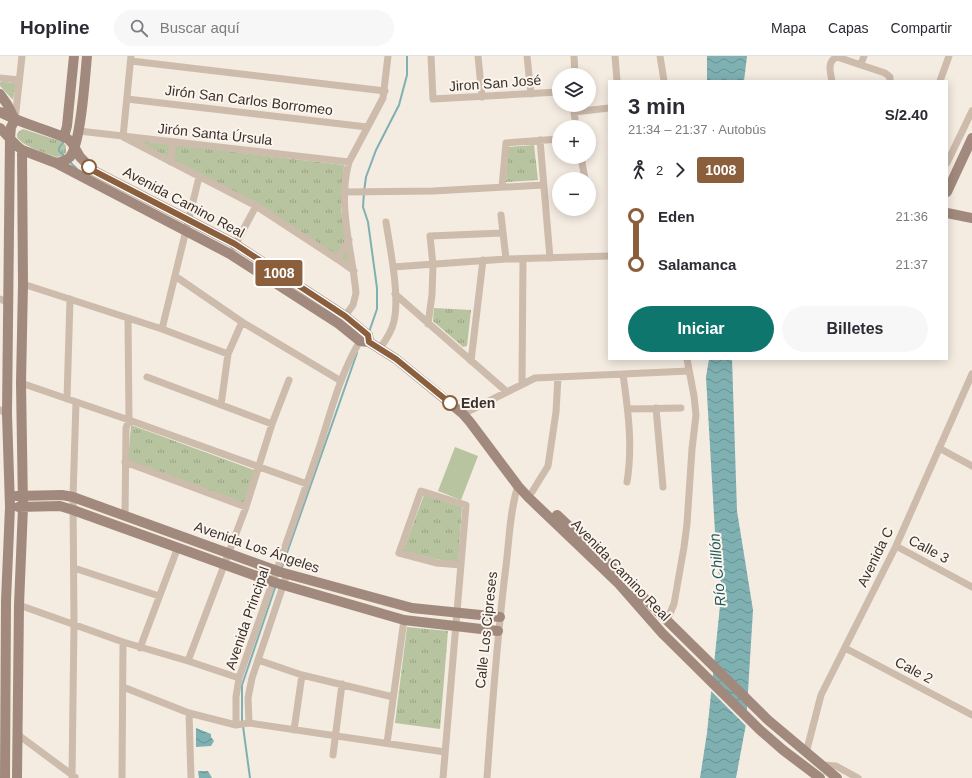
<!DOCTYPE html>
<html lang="es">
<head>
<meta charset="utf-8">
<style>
	body { margin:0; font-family:Helvetica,sans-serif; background:#f7f7f7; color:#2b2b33; height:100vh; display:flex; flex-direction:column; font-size:15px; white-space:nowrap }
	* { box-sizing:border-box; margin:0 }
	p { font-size:13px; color:#7c7c81 }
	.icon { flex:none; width:22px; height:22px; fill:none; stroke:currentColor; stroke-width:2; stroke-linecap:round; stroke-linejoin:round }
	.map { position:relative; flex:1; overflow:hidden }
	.side { position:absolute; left:608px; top:24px; width:340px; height:280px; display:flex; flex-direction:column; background:#fff; border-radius:0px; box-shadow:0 2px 10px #0003 }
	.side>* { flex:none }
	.badge { padding:0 8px; border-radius:3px; font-size:14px; line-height:26px }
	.fabs { position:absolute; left:552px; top:12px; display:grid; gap:8px }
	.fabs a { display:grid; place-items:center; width:44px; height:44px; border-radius:50%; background:#fff; box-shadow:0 2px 10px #0003; font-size:20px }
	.map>.badge { position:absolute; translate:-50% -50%; box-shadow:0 0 0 2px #fff }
	.legs { display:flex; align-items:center; gap:6px; height:44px; padding:0 20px; font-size:13px }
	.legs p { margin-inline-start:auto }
	.summary { display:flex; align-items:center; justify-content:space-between; height:68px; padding:0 20px }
	h1 { font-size:22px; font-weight:700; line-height:30px }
	.primary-button { display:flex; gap:8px; margin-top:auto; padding:8px 20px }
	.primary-button a { flex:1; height:46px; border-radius:24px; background:#0f766e; color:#fff; font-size:16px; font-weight:700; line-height:46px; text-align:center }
	.primary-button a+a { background:#f7f7f7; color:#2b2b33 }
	ul { padding:0 20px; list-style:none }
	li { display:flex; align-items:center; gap:14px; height:48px; font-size:15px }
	li i { display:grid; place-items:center; width:6px; height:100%; margin:0 5px; background:currentColor }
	li i::after { content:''; width:10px; height:10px; margin:-5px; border:3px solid; border-radius:50%; background:#fff }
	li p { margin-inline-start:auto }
	li:first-child i { background:linear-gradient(#0000 50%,currentColor 0) }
	li:last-child i { background:linear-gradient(currentColor 50%,#0000 0) }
	header { display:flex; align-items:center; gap:24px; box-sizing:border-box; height:56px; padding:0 20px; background:#fff; border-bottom:1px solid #e1e1e2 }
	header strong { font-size:19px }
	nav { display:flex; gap:22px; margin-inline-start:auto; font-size:14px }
	.search { width:280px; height:36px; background:#f7f7f7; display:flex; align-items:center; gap:10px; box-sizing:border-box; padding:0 14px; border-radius:22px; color:#7c7c81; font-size:15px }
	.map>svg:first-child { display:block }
</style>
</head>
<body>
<header>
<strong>Hopline</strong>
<div class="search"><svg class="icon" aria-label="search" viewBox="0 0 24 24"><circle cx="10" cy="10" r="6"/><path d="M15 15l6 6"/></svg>Buscar aquí</div>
<nav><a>Mapa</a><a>Capas</a><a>Compartir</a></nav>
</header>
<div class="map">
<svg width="972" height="722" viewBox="0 0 972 722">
	<defs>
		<pattern id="park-tufts" width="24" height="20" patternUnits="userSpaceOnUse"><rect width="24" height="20" fill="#b8c4a0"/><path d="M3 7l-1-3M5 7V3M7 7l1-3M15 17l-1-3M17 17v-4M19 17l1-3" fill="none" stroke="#97a083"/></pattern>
		<pattern id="water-waves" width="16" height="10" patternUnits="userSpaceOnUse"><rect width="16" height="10" fill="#7fb0b2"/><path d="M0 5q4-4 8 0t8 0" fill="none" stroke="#699091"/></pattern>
	</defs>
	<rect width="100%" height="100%" fill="#f4ebe1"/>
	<path fill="#b8c4a0" d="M455 391 478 400 461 444 438 435Z"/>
	<path fill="url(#park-tufts)" d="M0 26 16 27 13 44 0 30Z
		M23 73 63 86 66 90V97L62 100 56 101C49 98 0 84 23 73Z
		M137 85 177 89 344 109 341 154 351 210 259 148Z
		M534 89 538 124 506 126 508 91Z
		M434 252 471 254 467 290 463 291 433 265Z
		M131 369 257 415 244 447 128 404Z
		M424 439 462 451 458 507 435 503 403 495Z
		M407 571 448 575 440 673 395 667Z"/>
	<path fill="url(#water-waves)" d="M707 0H747L744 25H707Z
		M709 303H732L737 455 753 554 746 668 736 722H700L707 677 722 530 717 511 706 321Z
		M196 672 211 678V681L214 685 211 690 196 691Z
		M198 715H208L212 722H199Z"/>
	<path fill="#f4ebe1" d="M711 621 748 668 747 671 710 634Z"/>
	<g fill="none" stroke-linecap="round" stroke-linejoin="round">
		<path stroke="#7fb0b2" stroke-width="2" d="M64 100 59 95V92L64 85
			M70 106 77 113
			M369 276 377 253V232L368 166 363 151 364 136 366 121 376 94 399 49 407 19V0
			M281 514 357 297
			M242 665V629L276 529
			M243 670 250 722"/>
		<path stroke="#cdbbac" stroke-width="7" d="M131 0 123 81 256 150 337 203 354 215
			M431 0 433 43 559 36
			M478 0 482 41
			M527 0 531 38
			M574 0 575 19
			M615 0 617 25
			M660 0 664 25
			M131 5 385 35
			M861 8 864 0
			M0 22 19 24
			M832 25C830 16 827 5 837 1L885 17 890 21V25
			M940 25 949 0
			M127 43 367 71
			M575 49 574 56 576 71
			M574 56 609 52
			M15 64 22 0
			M79 75 349 106
			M540 84 550 202
			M581 101 585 123
			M171 106 173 86
			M947 107 972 55
			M502 131 506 87 559 83
			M345 136 433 135 543 129
			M589 146V147
			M501 159 506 203
			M234 191 256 150
			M337 203 349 184
			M393 211 506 203 609 200
			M175 220 242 266 341 325
			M23 228 162 273 228 298
			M395 238 507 336
			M0 243 9 247
			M343 263 353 249 356 237C352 193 337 149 349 106L383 42 388 0
			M428 268 432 239 433 209 430 180 502 177
			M162 273 199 121
			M380 292C386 284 392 275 394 265 400 239 390 193 386 166
			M471 305 483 204
			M623 318C628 355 633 389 627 426
			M147 321 272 368
			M21 327 129 364 307 428
			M522 328 523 203
			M67 343 70 243
			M221 349 228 298 242 266
			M656 352 663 431
			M628 353 681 352
			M0 354 7 358
			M463 358 535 322 689 315
			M939 392 972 410
			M125 406 246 451
			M532 436 548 410 556 356 558 321
			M125 460 126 372 129 364 128 262
			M896 490 972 531
			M74 512 159 540
			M19 549 123 586 188 605 239 622
			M667 564 674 548 684 491 687 468 692 393 696 359 694 340 687 303
			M140 592 178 491
			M845 592 972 659
			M258 604 302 619 393 641
			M188 605 246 451 272 368 289 324
			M123 631 189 657 236 669 249 667 248 642 252 622 287 518
			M189 657 191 722
			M249 667 445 696
			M236 669V641L239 622C264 550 290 477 315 404 329 365 338 321 360 285
			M294 674 302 619
			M17 678 75 721
			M387 687 404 564
			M806 697 821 639 896 490 972 318
			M333 699 342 628
			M822 709 836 710 858 722
			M72 722 74 568 73 441 76 346
			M122 722 123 586
			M443 722 466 449 421 435 399 497 437 507 461 509
			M487 722C492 651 497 581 506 510 509 486 510 453 518 430"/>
		<path stroke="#a18a7d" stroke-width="10" d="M0 38 7 48 15 64
			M0 56C22 68 46 73 68 83L72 87 80 101 94 115 235 188 345 260 368 279 369 286
			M0 72 16 89 22 94 56 107 230 198 339 268 360 285 369 286 396 303 463 358 470 366 518 430 528 441 619 528 662 577 760 674 783 694 820 722
			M64 81 67 70 74 0
			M56 107C61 106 66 105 70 101 81 87 85 21 87 0
			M947 136 972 82
			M947 157 972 162
			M16 440 62 439 73 441 280 516 412 552 500 561
			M18 451 60 450 73 454 273 526 404 564 498 575
			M557 459 625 523 768 664 837 722
			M5 722 6 545 10 451 7 358 10 82 11 71 15 64
			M17 722 19 549 23 451 21 327 23 228 22 94"/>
	</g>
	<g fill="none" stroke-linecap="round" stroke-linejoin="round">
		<g stroke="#fff" stroke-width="9">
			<path id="line-1" d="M89 111 94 115 235 188 345 260 368 279 369 286 396 303 450 347"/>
		</g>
		<use href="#line-1" stroke="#8b5e3c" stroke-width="6"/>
	</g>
	<g fill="#fff" stroke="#8b5e3c" stroke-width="2">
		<circle cx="89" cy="111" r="7"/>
		<circle cx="450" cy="347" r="7"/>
	</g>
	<g text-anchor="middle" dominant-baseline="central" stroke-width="4" stroke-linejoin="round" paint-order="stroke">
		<g font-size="14" fill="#3b302b" stroke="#fbf5ee">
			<text transform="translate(495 27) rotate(-4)">Jiron San José</text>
			<text transform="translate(249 44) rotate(7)">Jirón San Carlos Borromeo</text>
			<text transform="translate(215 78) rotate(6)">Jirón Santa Úrsula</text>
			<text transform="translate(184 146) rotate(28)">Avenida Camino Real</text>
			<text transform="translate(257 491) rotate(19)">Avenida Los Ángeles</text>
			<text transform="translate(929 493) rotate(28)">Calle 3</text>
			<text transform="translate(875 501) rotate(-64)">Avenida C</text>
			<text transform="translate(621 514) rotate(46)">Avenida Camino Real</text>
			<text transform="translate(247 562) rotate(-71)">Avenida Principal</text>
			<text transform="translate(486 574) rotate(-84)">Calle Los Cipreses</text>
			<text transform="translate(914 614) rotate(28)">Cale 2</text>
		</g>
		<g font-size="14" font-weight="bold" fill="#3b302b" stroke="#fbf5ee" text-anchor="start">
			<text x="461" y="347">Eden</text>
		</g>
		<g font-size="15" font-style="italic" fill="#1f5a5e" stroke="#fbf5ee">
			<text transform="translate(717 514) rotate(-95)">Río Chillón</text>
		</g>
	</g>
</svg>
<div class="fabs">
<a><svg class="icon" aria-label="layers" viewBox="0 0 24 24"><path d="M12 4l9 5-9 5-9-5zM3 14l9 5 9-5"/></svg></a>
<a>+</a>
<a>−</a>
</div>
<b class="badge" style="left:279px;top:217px;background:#8b5e3c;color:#fff">1008</b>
<section class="side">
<div class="summary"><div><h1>3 min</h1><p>21:34 – 21:37 · Autobús</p></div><b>S/2.40</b></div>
<div class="legs"><svg class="icon" aria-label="walk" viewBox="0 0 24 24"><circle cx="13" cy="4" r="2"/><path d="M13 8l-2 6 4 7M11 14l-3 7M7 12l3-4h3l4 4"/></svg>2<svg class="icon" aria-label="forward" viewBox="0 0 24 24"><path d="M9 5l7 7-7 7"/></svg><b class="badge" style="background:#8b5e3c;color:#fff">1008</b></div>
<ul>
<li><i style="color:#8b5e3c"></i><b>Eden</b><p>21:36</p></li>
<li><i style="color:#8b5e3c"></i><b>Salamanca</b><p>21:37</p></li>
</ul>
<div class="primary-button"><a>Iniciar</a><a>Billetes</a></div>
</section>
</div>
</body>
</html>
